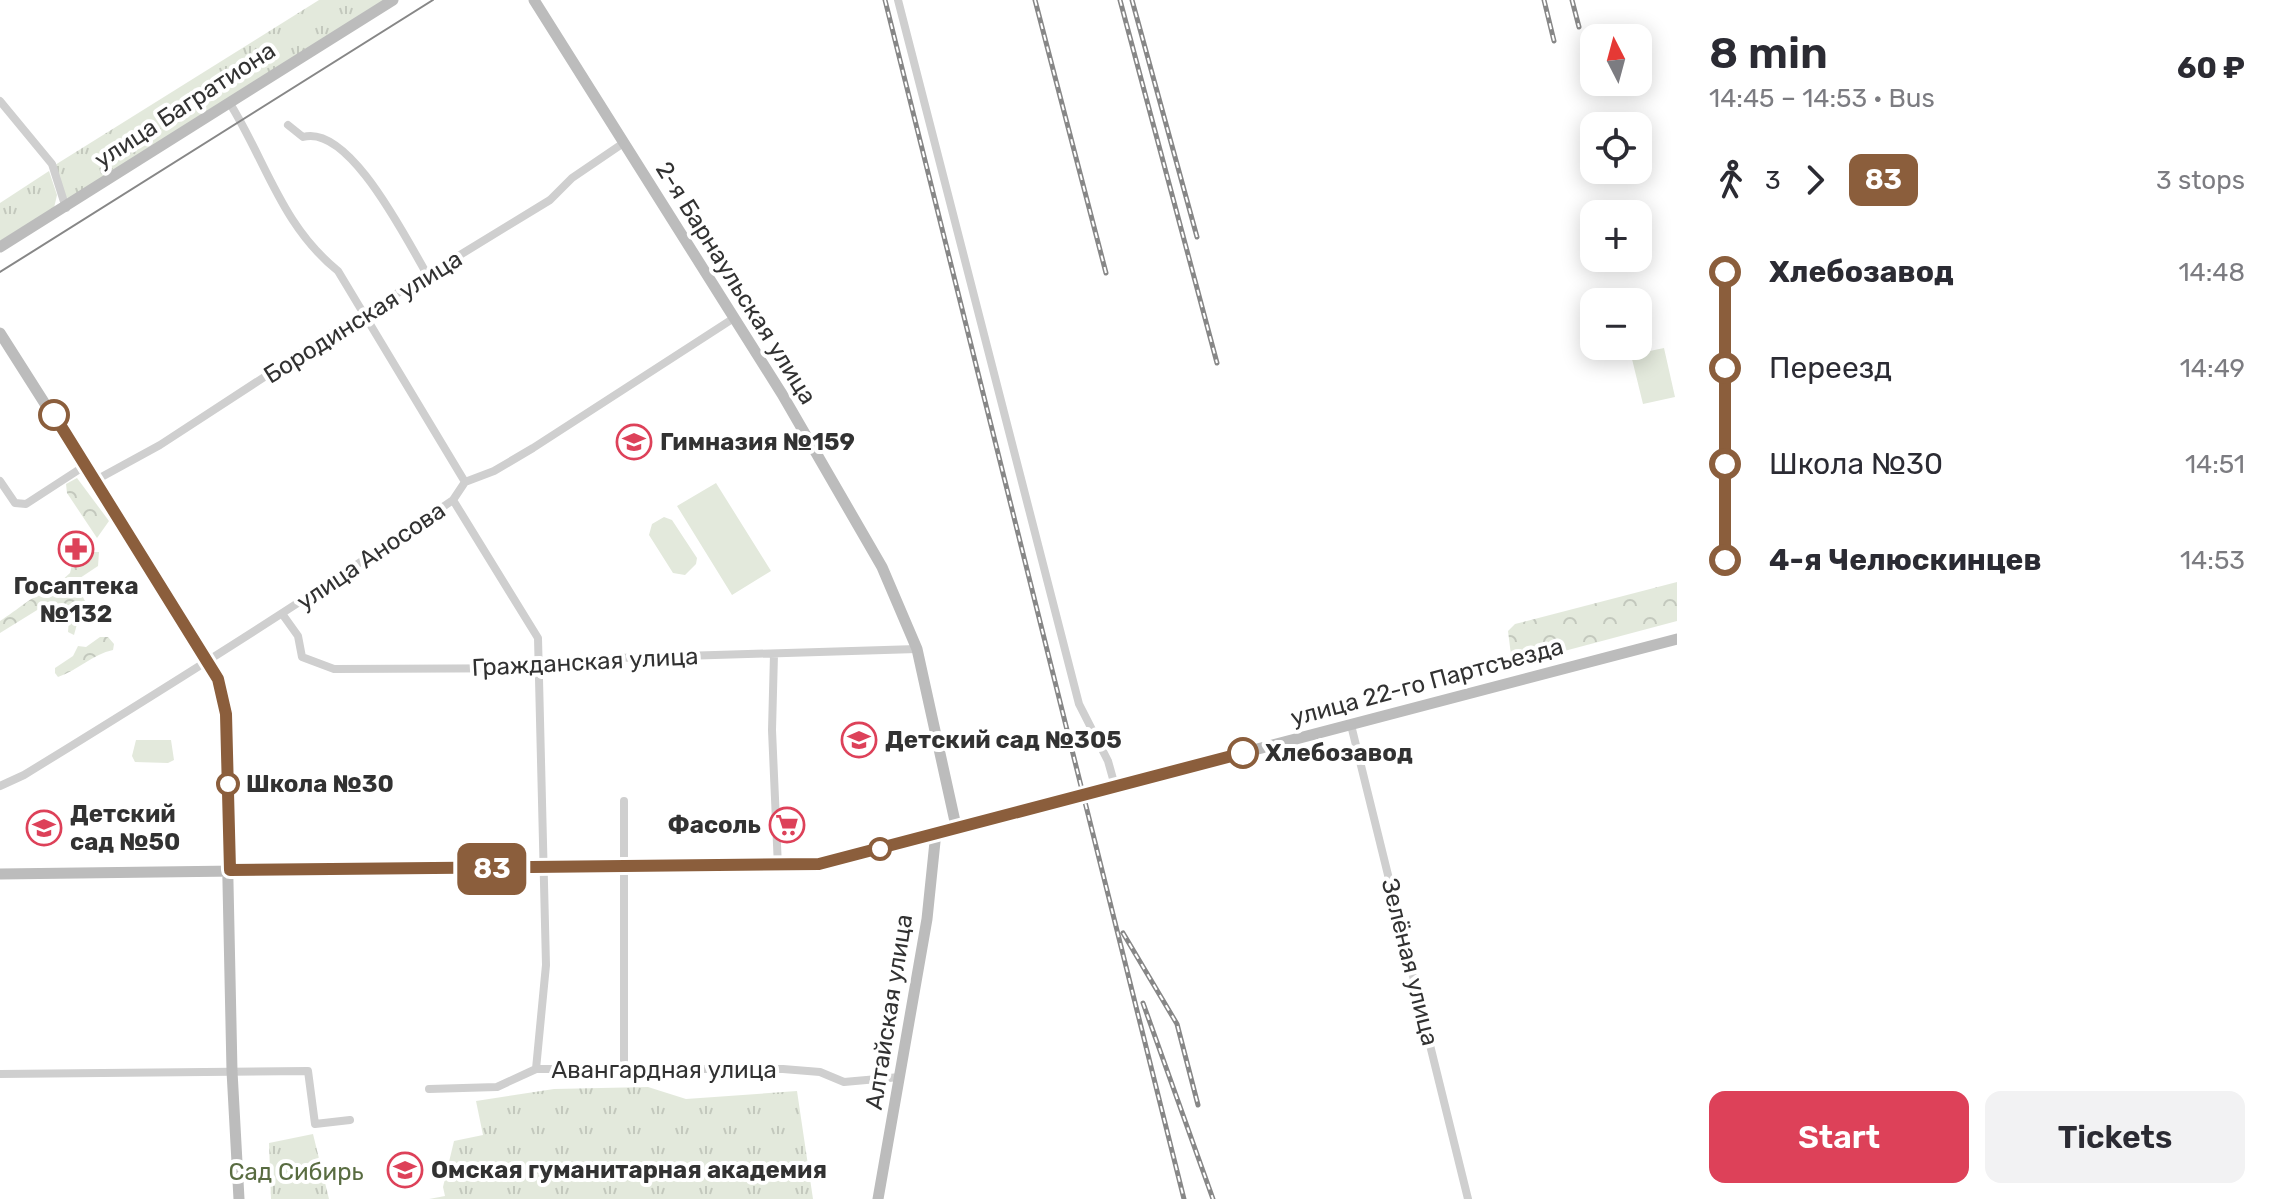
<!DOCTYPE html>
<html lang="en">
<head>
<meta charset="utf-8">
<style>
	body { margin:0; font-family:Rubik,sans-serif; background:#f2f2f3; color:#2b2b33; height:100vh; display:flex; flex-direction:column; font-size:30px; white-space:nowrap }
	* { box-sizing:border-box; margin:0 }
	p { font-size:26px; color:#7c7c81 }
	.icon { flex:none; width:44px; height:44px; fill:none; stroke:currentColor; stroke-width:2; stroke-linecap:round; stroke-linejoin:round }
	.map { position:relative; flex:1; overflow:hidden }
	.details { display:flex; flex-direction:column; background:#fff; width:600px }
	.details>* { flex:none }
	.badge { padding:0 16px; border-radius:12px; font-size:28px; line-height:52px }
	.needle { width:52px; rotate:354deg }
	.controls { position:absolute; left:1580px; top:24px; display:grid; gap:16px }
	.controls a { display:grid; place-items:center; width:72px; height:72px; border-radius:16px; background:#fff; box-shadow:0 4px 20px #0003; font-size:40px }
	.map>.badge { position:absolute; translate:-50% -50%; box-shadow:0 0 0 4px #fff }
	.legs { display:flex; align-items:center; gap:12px; height:88px; padding:0 32px; font-size:26px }
	.legs p { margin-inline-start:auto }
	.head { display:flex; align-items:center; justify-content:space-between; height:136px; padding:0 32px }
	h1 { font-size:44px; font-weight:600; line-height:60px }
	.action { display:flex; gap:16px; margin-top:auto; padding:16px 32px }
	.action a { flex:1; height:92px; border-radius:16px; background:#dd4159; color:#fff; font-size:32px; font-weight:600; line-height:92px; text-align:center }
	.action a+a { background:#f2f2f3; color:#2b2b33 }
	ul { padding:0 32px; list-style:none }
	li { display:flex; align-items:center; gap:28px; height:96px; font-size:30px }
	li i { display:grid; place-items:center; width:12px; height:100%; margin:0 10px; background:currentColor }
	li i::after { content:''; width:20px; height:20px; margin:-10px; border:6px solid; border-radius:50%; background:#fff }
	li p { margin-inline-start:auto }
	li:first-child i { background:linear-gradient(#0000 50%,currentColor 0) }
	li:last-child i { background:linear-gradient(currentColor 50%,#0000 0) }
	main { display:flex; flex:1; min-height:0 }
	.map>svg:first-child { display:block }
</style>
</head>
<body>
<main>
<div class="map">
<svg width="1677" height="1199" viewBox="0 0 1677 1199">
	<defs>
		<pattern id="forest-crowns" width="20" height="18" patternUnits="userSpaceOnUse" patternTransform="scale(2)"><rect width="20" height="18" fill="#e3e9dc"/><path d="M2 6a3 3 0 1 1 6 0M12 15a3 3 0 1 1 6 0" fill="none" stroke="#c3c8bd"/></pattern>
		<pattern id="park-tufts" width="24" height="20" patternUnits="userSpaceOnUse" patternTransform="scale(2)"><rect width="24" height="20" fill="#e3e9dc"/><path d="M3 7l-1-3M5 7V3M7 7l1-3M15 17l-1-3M17 17v-4M19 17l1-3" fill="none" stroke="#c3c8bd"/></pattern>
	</defs>
	<rect width="100%" height="100%" fill="#fff"/>
	<path fill="#e3e9dc" d="M1664 348 1675 397 1643 404 1631 355Z
		M716 483 771 571 732 595 677 506Z
		M664 517 672 520 697 558 696 564 685 575 673 573 649 535 652 524Z
		M136 740H171L174 760 168 763 135 762 132 756Z"/>
	<path fill="url(#forest-crowns)" d="M77 478 109 521 97 538 67 493 66 484Z
		M91 552H99L98 566 77 580 60 582 70 573 72 565Z
		M1677 582V621L1523 662 1511 655 1508 631 1515 624Z
		M78 588 92 614 77 624 74 635 68 632 69 618 46 614 42 607 0 633V621C36 598 31 591 78 588Z
		M100 637H108L114 644 113 650C93 654 78 670 58 677L55 673V668L73 656 78 646 86 647Z"/>
	<path fill="url(#park-tufts)" d="M319 0H390L69 199 66 197 55 165Z
		M49 171 57 195 54 208 0 241V203Z
		M648 1087 686 1099 797 1091 813 1199H429L445 1196 443 1187 454 1141 483 1135 476 1101 554 1089Z
		M313 1134 329 1199H271L269 1143Z"/>
	<g fill="none" stroke-linecap="round" stroke-linejoin="round">
		<path stroke="#cfcfcf" stroke-width="8" d="M898 0 1079 704 1108 761 1115 786
			M0 101 52 164 66 208
			M229 102C266 161 281 225 338 271L465 482
			M288 125 303 137C350 124 407 241 428 276
			M96 480 160 445 324 338 550 200 572 178 622 144
			M0 481 15 503 26 504 86 465
			M453 500 538 638 546 965 536 1069
			M283 615 298 636 302 657 334 669 537 668 584 659 917 649
			M774 654 772 730 778 867
			M1351 725 1468 1199
			M0 786 24 775C169 686 313 596 453 500L465 482 494 471 533 448 734 318
			M624 1068V801
			M0 1074 308 1071 315 1124 350 1120
			M429 1089 497 1087 536 1069H783L820 1072 844 1082 900 1077"/>
		<path stroke="#bcbcbc" stroke-width="11" d="M534 0 782 394 882 567 917 649 956 826
			M0 247 393 0
			M0 333 204 654 224 695 232 1071 239 1199
			M0 874 819 864 1677 639
			M878 1199 927 919 936 832"/>
		<path stroke="#878787" stroke-width="2" d="M0 272 433 0"/>
		<g stroke="#878787" stroke-width="5">
			<path id="rail" d="M885 0 1184 1199
				M1035 0 1106 273
				M1120 0 1217 363
				M1132 0 1197 237
				M1544 0 1554 41
				M1572 0 1579 27
				M1123 933 1177 1024 1198 1105
				M1143 1003 1213 1199"/>
		</g>
		<use href="#rail" stroke="#fff" stroke-width="2" stroke-dasharray="6" stroke-linecap="butt"/>
	</g>
	<g fill="none" stroke-linecap="round" stroke-linejoin="round">
		<g stroke="#fff" stroke-width="18">
			<path id="line-1" d="M54 415 218 679 226 714 230 870 819 864 1243 753"/>
		</g>
		<use href="#line-1" stroke="#8b5e3c" stroke-width="12"/>
	</g>
	<defs>
		<g id="school-ring" transform="scale(1.8)"><circle r="9.5" fill="#fff" stroke="#dd4159" stroke-width="1.5"/><path d="M0-5L7-2L0 1L-7-2ZM-4 1L0 2.5L4 1V4Q0 6-4 4Z" fill="#dd4159"/></g>
		<g id="pharmacy-ring" transform="scale(1.8)"><circle r="9.5" fill="#fff" stroke="#dd4159" stroke-width="1.5"/><path d="M-2-6h4v4h4v4h-4v4h-4v-4h-4v-4h4Z" fill="#dd4159"/></g>
		<g id="supermarket-ring" transform="scale(1.8)"><circle r="9.5" fill="#fff" stroke="#dd4159" stroke-width="1.5"/><path d="M-6-5.5h2.5l.6 2H6L4.5 2H-2.5L-4.4-4H-6ZM-1.5 3.2a1.3 1.3 0 1 0 .1 0ZM3 3.2a1.3 1.3 0 1 0 .1 0Z" fill="#dd4159"/></g>
		<g id="university-ring" transform="scale(1.8)"><circle r="9.5" fill="#fff" stroke="#dd4159" stroke-width="1.5"/><path d="M0-5L7-2L0 1L-7-2ZM-4 1L0 2.5L4 1V4Q0 6-4 4Z" fill="#dd4159"/></g>
	</defs>
	<g fill-rule="evenodd">
		<use href="#school-ring" x="634" y="442"/>
		<use href="#pharmacy-ring" x="76" y="549"/>
		<use href="#school-ring" x="859" y="740"/>
		<use href="#supermarket-ring" x="787" y="825"/>
		<use href="#school-ring" x="44" y="828"/>
		<use href="#university-ring" x="405" y="1170"/>
	</g>
	<g fill="#fff" stroke="#8b5e3c" stroke-width="4">
		<circle cx="54" cy="415" r="14"/>
		<circle cx="1243" cy="753" r="14"/>
		<circle cx="228" cy="784" r="10"/>
		<circle cx="880" cy="849" r="10"/>
	</g>
	<g text-anchor="middle" dominant-baseline="central" stroke-width="8" stroke-linejoin="round" paint-order="stroke">
		<g font-size="24" fill="#323232" stroke="#fff">
			<text transform="translate(185 105) rotate(-33)">улица Багратиона</text>
			<text transform="translate(736 283) rotate(58)">2-я Барнаульская улица</text>
			<text transform="translate(363 317) rotate(-32)">Бородинская улица</text>
			<text transform="translate(371 556) rotate(-34)">улица Аносова</text>
			<text transform="translate(585 662) rotate(-3)">Гражданская улица</text>
			<text transform="translate(1427 682) rotate(-15)">улица 22-го Партсъезда</text>
			<text transform="translate(1410 962) rotate(76)">Зелёная улица</text>
			<text transform="translate(889 1012) rotate(-81)">Алтайская улица</text>
			<text x="664" y="1070">Авангардная улица</text>
		</g>
		<g font-size="24" font-weight="bold" fill="#323232" stroke="#fff" text-anchor="start">
			<text x="660" y="442">Гимназия №159</text>
			<text x="76" y="586" text-anchor="middle">Госаптека<tspan x="76" dy="28">№132</tspan></text>
			<text x="885" y="740">Детский сад №305</text>
			<text x="70" y="814">Детский<tspan x="70" dy="28">сад №50</tspan></text>
			<text x="761" y="825" text-anchor="end">Фасоль</text>
			<text x="431" y="1170">Омская гуманитарная академия</text>
		</g>
		<g font-size="24" font-weight="bold" fill="#323232" stroke="#fff" text-anchor="start">
			<text x="1265" y="753">Хлебозавод</text>
			<text x="246" y="784">Школа №30</text>
		</g>
		<g font-size="24" fill="#596c41" stroke="#fff">
			<text x="296" y="1172">Сад Сибирь</text>
		</g>
	</g>
</svg>
<div class="controls">
<a><svg class="needle" viewBox="-14 -14 28 28"><path d="M0-13l5 13h-10z" fill="#e53935"/><path d="M0 13l5-13h-10z" fill="#7c7c81"/></svg></a>
<a><svg class="icon" aria-label="locate" viewBox="0 0 24 24"><circle cx="12" cy="12" r="6"/><path d="M12 2v4M12 18v4M2 12h4M18 12h4"/></svg></a>
<a>+</a>
<a>−</a>
</div>
<b class="badge" style="left:492px;top:869px;background:#8b5e3c;color:#fff">83</b>
</div>
<section class="details">
<div class="head"><div><h1>8 min</h1><p>14:45 – 14:53 · Bus</p></div><b>60 ₽</b></div>
<div class="legs"><svg class="icon" aria-label="walk" viewBox="0 0 24 24"><circle cx="13" cy="4" r="2"/><path d="M13 8l-2 6 4 7M11 14l-3 7M7 12l3-4h3l4 4"/></svg>3<svg class="icon" aria-label="forward" viewBox="0 0 24 24"><path d="M9 5l7 7-7 7"/></svg><b class="badge" style="background:#8b5e3c;color:#fff">83</b><p>3 stops</p></div>
<ul>
<li><i style="color:#8b5e3c"></i><b>Хлебозавод</b><p>14:48</p></li>
<li><i style="color:#8b5e3c"></i><span>Переезд</span><p>14:49</p></li>
<li><i style="color:#8b5e3c"></i><span>Школа №30</span><p>14:51</p></li>
<li><i style="color:#8b5e3c"></i><b>4-я Челюскинцев</b><p>14:53</p></li>
</ul>
<div class="action"><a>Start</a><a>Tickets</a></div>
</section>
</main>
</body>
</html>
